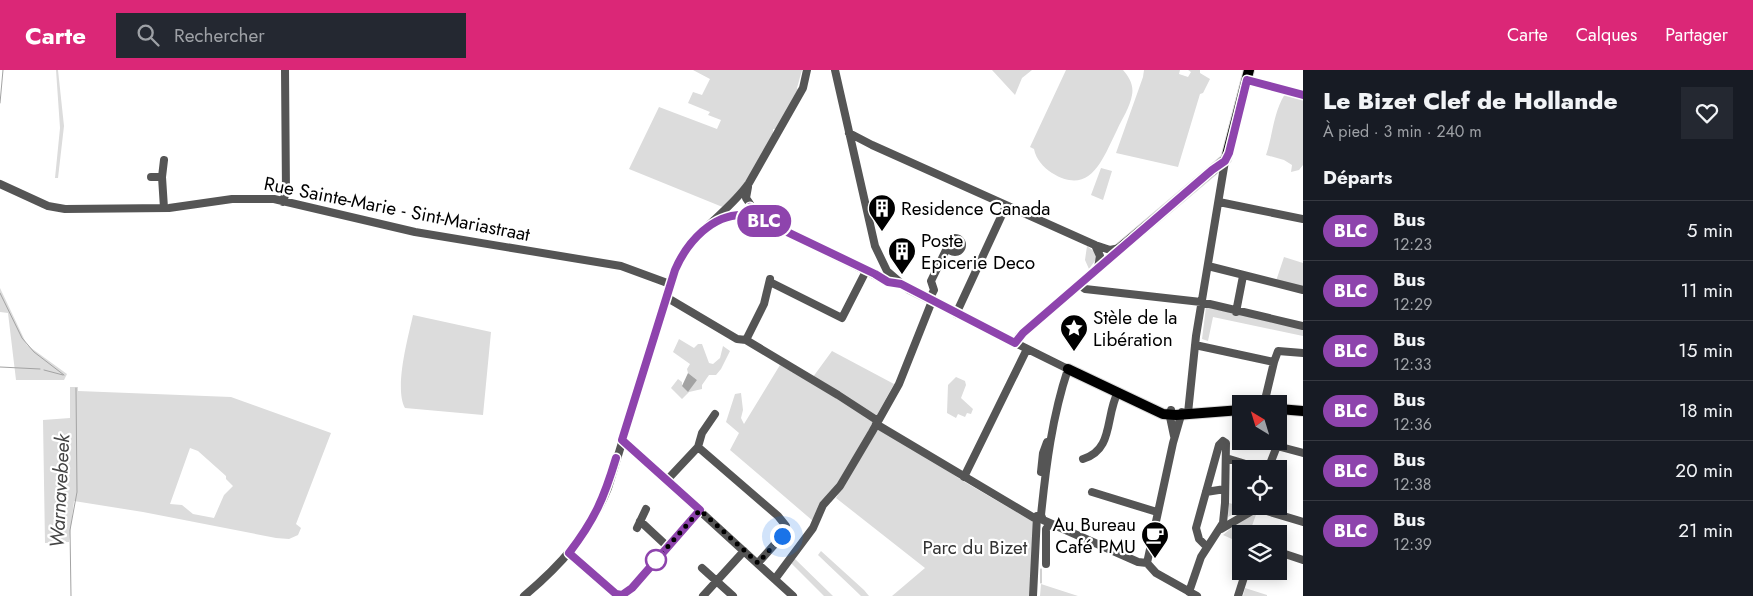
<!DOCTYPE html>
<html lang="fr">
<head>
<meta charset="utf-8">
<style>
	body { margin:0; font-family:Jost,sans-serif; background:#242831; color:#f1f3f6; height:100vh; display:flex; flex-direction:column; font-size:19px; white-space:nowrap }
	* { box-sizing:border-box; margin:0 }
	p { font-size:16px; color:#9ea1a6 }
	.icon { flex:none; width:28px; height:28px; fill:none; stroke:currentColor; stroke-width:2; stroke-linecap:round; stroke-linejoin:round }
	.map { position:relative; flex:1; overflow:hidden }
	.drawer { display:flex; flex-direction:column; background:#171b24; width:450px }
	.drawer>* { flex:none }
	.badge { padding:0 10px; border-radius:16px; font-size:18px; line-height:32px }
	.needle { width:32px; rotate:322deg }
	.buttons { position:absolute; left:1232px; top:325px; display:grid; gap:10px }
	.buttons a { display:grid; place-items:center; width:55px; height:55px; border-radius:0px; background:#171b24; box-shadow:0 2px 12px #0003; font-size:25px }
	.you { position:absolute; width:25px; height:25px; margin:-12px; border:4px solid #fff; border-radius:50%; background:#1a73e8; box-shadow:0 0 0 8px #1a73e833 }
	.map>.badge { position:absolute; translate:-50% -50%; box-shadow:0 0 0 2px #fff }
	h2 { padding:0 20px; font-size:19px; line-height:45px }
	.round { display:grid; place-items:center; flex:none; width:52px; height:52px; border-radius:0px; background:#242831 }
	.overview { display:flex; align-items:center; justify-content:space-between; height:85px; padding:0 20px }
	h1 { font-size:24px; font-weight:800; line-height:38px }
	ul { padding:0; list-style:none }
	li { display:flex; align-items:center; gap:15px; height:60px; padding:0 20px; border-top:1px solid #363941 }
	li div { flex:1 }
	li b { display:block; font-size:19px }
	li em { font-style:normal }
	li .badge { min-width:55px; font-weight:700; text-align:center }
	header { display:flex; align-items:center; gap:30px; box-sizing:border-box; height:70px; padding:0 25px; background:#db2777; color:#fff }
	header strong { font-size:24px }
	nav { display:flex; gap:28px; margin-inline-start:auto; font-size:18px }
	.search { width:350px; height:45px; background:#242831; display:flex; align-items:center; gap:12px; box-sizing:border-box; padding:0 18px; border-radius:0px; color:#9ea1a6; font-size:19px }
	main { display:flex; flex:1; min-height:0 }
	.map>svg:first-child { display:block }
</style>
</head>
<body>
<header>
<strong>Carte</strong>
<div class="search"><svg class="icon" aria-label="search" viewBox="0 0 24 24"><circle cx="10" cy="10" r="6"/><path d="M15 15l6 6"/></svg>Rechercher</div>
<nav><a>Carte</a><a>Calques</a><a>Partager</a></nav>
</header>
<main>
<div class="map">
<svg width="1303" height="526" viewBox="0 0 1303 526">
	<rect width="100%" height="100%" fill="#fff"/>
	<path fill="#dcdcdc" fill-rule="evenodd" d="M56 0H58L64 56 58 108H55L60 58Z
		M693 0H802L797 18 799 21 778 59H773V66L739 123 725 138 629 99 659 37 717 59 721 50 708 45 710 42 688 33 693 22 702 25 710 9Z
		M992 0H1032L1022 8 1015 25Z
		M1066 0H1123C1129 7 1134 15 1132 25 1130 37 1122 49 1117 60 1103 88 1091 127 1052 103 1043 97 1036 89 1034 79L1030 77Z
		M1144 0H1180L1179 4 1188 7 1191 2 1188 0H1200V3L1210 9 1203 23 1200 24 1178 97 1116 83 1143 7Z
		M1285 24 1303 29V95L1299 100 1291 102 1292 95 1284 90 1266 85C1273 65 1273 43 1285 24Z
		M1101 98 1112 101 1103 130 1091 125Z
		M1087 176 1095 182 1097 188 1089 199 1085 190Z
		M1284 187 1303 193V217L1276 211Z
		M0 218 27 275 67 304 64 310H16L8 243 0 242Z
		M1206 237 1303 259V266L1213 247 1208 271 1202 269Z
		M413 245 491 262 483 345 405 338C394 318 408 268 413 245Z
		M679 269 694 278 698 274H702L709 293 713 294 720 288 723 276 730 281 721 299 716 305H709L702 315V319L689 322 682 329 671 318 678 309 682 312V316L697 310 688 303 687 299 690 294 673 282Z
		M832 281 894 314 872 354 873 356 838 414 821 433 813 451 730 380 739 363 726 352 735 324 741 323 743 340 741 348 744 354 780 295 810 311Z
		M956 307 965 311 966 315 961 328 973 339 971 344 967 343 965 347 958 344 956 348 947 343 948 315Z
		M70 317H78V321L231 327 331 363 296 454 301 458 298 465 289 469 276 468 143 442 74 431 69 472 45 473 43 350 70 348ZM190 378 198 381 226 406V409L233 416 224 425 214 448 193 444 182 435 170 434Z
		M880 356 963 411 1035 453 1031 526H892L925 498 836 428Z
		M1229 433 1244 437 1245 438 1228 447Z
		M1257 442 1249 464H1241V473L1223 465 1236 454Z
		M821 481 864 520 869 526H861C847 512 832 499 818 485Z
		M793 487 833 526H824L790 492Z
		M1041 514 1078 526H1040Z
		M1245 518 1267 525V526H1243Z"/>
	<path fill="#a3a3a3" d="M688 303 697 310 688 322 682 316Z"/>
	<g fill="none" stroke-linecap="round" stroke-linejoin="round">
		<path stroke="#a3a3a3" stroke-width="1" d="M0 33 3 0
			M0 223 22 268 34 282 64 305
			M0 297 40 299
			M44 300 63 305
			M1041 513V499
			M71 526 70 460 77 422 76 318"/>
		<g stroke="#dbdbdb" stroke-width="12">
			<path id="major" d="M1120 178 1226 89 1249 0
				M1068 299 1163 344 1176 345 1241 340
				M1279 339 1303 341"/>
		</g>
		<path stroke="#555" stroke-width="8" d="M835 0 875 176 887 201 909 220 1068 299C1052 347 1046 396 1041 445L1043 450 1138 492 1147 493
			M1247 10 1303 25
			M849 63 872 75 1095 175 1110 180 1120 178
			M151 107H162L164 138
			M162 107 164 90
			M0 114 48 136 65 139 169 138 232 129H274L415 162 621 196 670 214
			M748 117 746 128 760 149
			M283 132 286 122 285 0
			M1219 132 1303 149
			M716 152 732 145 760 149 884 210 899 214
			M948 175a7 7 0 1 1 14 0a7 7 0 1 1-14 0Z
			M1095 175 1100 186 1098 198
			M1208 196 1303 220
			M770 212 842 248 866 201
			M1079 215 1085 219 1201 232 1303 256
			M666 227 737 269 746 270 838 325 878 351
			M929 230 934 220 931 211 948 176
			M1236 242 1243 206
			M956 244 1006 136
			M746 270 764 234 770 209
			M1015 273 1019 266 1120 178
			M1195 275 1274 292 1278 281 1303 283
			M1264 334 1274 292
			M1171 340 1170 347 1174 366
			M1182 342 1173 373 1147 493 1156 503 1197 526
			M1188 343 1196 266 1225 91
			M715 344 702 363 698 377 778 446 786 456 782 466 758 493
			M876 354 1036 449
			M622 370 793 526
			M1226 388 1262 399
			M1083 389C1114 380 1105 346 1118 322
			M1268 399 1277 376 1303 383
			M1041 402 1043 383 1047 372
			M964 407 1027 279
			M667 410 698 377
			M1092 422 1157 442
			M1206 422 1225 419
			M640 451 668 477
			M637 458 646 439
			M1221 459 1257 438 1303 452
			M1279 482 1303 490
			M569 483 616 524 625 525 700 441
			M1046 494V459L1050 454
			M702 498 733 526
			M775 509 813 458 823 435 840 416 872 362 899 314 932 231
			M1189 522 1201 487 1223 453 1225 433 1226 373 1223 371 1219 375 1196 458 1199 469 1207 477
			M524 526C560 496 590 463 608 418L677 194C694 161 728 143 749 113L803 18 807 0
			M703 526 744 481
			M1033 526 1037 446
			M1238 526 1246 501"/>
		<use href="#major" stroke="#000" stroke-width="10"/>
	</g>
	<g fill="none" stroke-linecap="round" stroke-linejoin="round">
		<g stroke="#fff" stroke-width="11">
			<path id="line" d="M616 388C604 428 595 449 569 483L616 524 622 525 632 518 700 440 622 370 675 200C687 172 713 143 745 145L750 137 760 149 875 204 888 212 901 214 1015 273 1023 263 1212 100 1225 91 1229 83 1247 10 1303 25"/>
		</g>
		<use href="#line" stroke="#8e44ad" stroke-width="8"/>
		<path stroke="#000" stroke-width="5" stroke-dasharray="0 9" d="M656 490 700 440 758 493 782 466"/>
	</g>
	<defs>
		<g id="building-pin" transform="scale(1.4375)"><path d="M0 17L-7.5 6A9.5 9.5 0 1 1 7.5 6Z" fill="#000" stroke="#fff"/><path d="M-4-6H4V6H1V3H-1V6H-4ZM-2.5-4.3h1.7v1.8h-1.7ZM.8-4.3h1.7v1.8H.8ZM-2.5-1h1.7V.8h-1.7ZM.8-1h1.7V.8H.8Z" fill="#fff"/></g>
		<g id="sight-pin" transform="scale(1.4375)"><path d="M0 17L-7.5 6A9.5 9.5 0 1 1 7.5 6Z" fill="#000" stroke="#fff"/><path d="M0-6L1.8-2.2L6-1.7L2.9 1.2L3.7 5.4L0 3.3L-3.7 5.4L-2.9 1.2L-6-1.7L-1.8-2.2Z" fill="#fff"/></g>
		<g id="cafe-pin" transform="scale(1.4375)"><path d="M0 17L-7.5 6A9.5 9.5 0 1 1 7.5 6Z" fill="#000" stroke="#fff"/><path d="M-5.5-4.5H6V0H3Q3 3.5 0 3.5H-2.5Q-5.5 3.5-5.5 0ZM3-3.2v2h1.7v-2ZM-6 4.5H4V6H-6Z" fill="#fff"/></g>
	</defs>
	<g fill-rule="evenodd">
		<use href="#building-pin" x="882" y="138"/>
		<use href="#building-pin" x="902" y="181"/>
		<use href="#sight-pin" x="1074" y="258"/>
		<use href="#cafe-pin" x="1155" y="465"/>
	</g>
	<circle fill="#fff" stroke="#8e44ad" stroke-width="2.5" cx="656" cy="490" r="10"/>
	<g text-anchor="middle" dominant-baseline="central" stroke-width="4.5" stroke-linejoin="round" paint-order="stroke">
		<g font-size="19" fill="#000" stroke="#fff" text-anchor="start">
			<text x="901" y="138">Residence Canada</text>
			<text x="921" y="170">Poste<tspan x="921" dy="22">Epicerie Deco</tspan></text>
			<text x="1093" y="247">Stèle de la<tspan x="1093" dy="22">Libération</tspan></text>
			<text x="1136" y="454" text-anchor="end">Au Bureau<tspan x="1136" dy="22">Café PMU</tspan></text>
		</g>
		<g font-size="19" fill="#000" stroke="#fff">
			<text transform="translate(397 139) rotate(11)">Rue Sainte-Marie - Sint-Mariastraat</text>
		</g>
		<g font-size="19" fill="#333" stroke="#fff">
			<text x="975" y="477">Parc du Bizet</text>
		</g>
		<g font-size="20" font-style="italic" fill="#444" stroke="#fff">
			<text transform="translate(60 421) rotate(-87)">Warnavebeek</text>
		</g>
	</g>
</svg>
<div class="buttons">
<a><svg class="needle" viewBox="-14 -14 28 28"><path d="M0-13l5 13h-10z" fill="#e53935"/><path d="M0 13l5-13h-10z" fill="#9ea1a6"/></svg></a>
<a><svg class="icon" aria-label="locate" viewBox="0 0 24 24"><circle cx="12" cy="12" r="6"/><path d="M12 2v4M12 18v4M2 12h4M18 12h4"/></svg></a>
<a><svg class="icon" aria-label="layers" viewBox="0 0 24 24"><path d="M12 4l9 5-9 5-9-5zM3 14l9 5 9-5"/></svg></a>
</div>
<div class="you" style="left:782px;top:466px"></div>
<b class="badge" style="left:764px;top:151px;background:#8e44ad;color:#fff">BLC</b>
</div>
<section class="drawer">
<div class="overview"><div><h1>Le Bizet Clef de Hollande</h1><p>À pied · 3 min · 240 m</p></div><a class="round"><svg class="icon" aria-label="heart" viewBox="0 0 24 24"><path d="M12 20l-8-8c-3-5 5-10 8-4 3-6 11-1 8 4z"/></svg></a></div>
<h2>Départs</h2>
<ul>
<li><span class="badge" style="background:#8e44ad;color:#fff">BLC</span><div><b>Bus</b><p>12:23</p></div><em>5 min</em></li>
<li><span class="badge" style="background:#8e44ad;color:#fff">BLC</span><div><b>Bus</b><p>12:29</p></div><em>11 min</em></li>
<li><span class="badge" style="background:#8e44ad;color:#fff">BLC</span><div><b>Bus</b><p>12:33</p></div><em>15 min</em></li>
<li><span class="badge" style="background:#8e44ad;color:#fff">BLC</span><div><b>Bus</b><p>12:36</p></div><em>18 min</em></li>
<li><span class="badge" style="background:#8e44ad;color:#fff">BLC</span><div><b>Bus</b><p>12:38</p></div><em>20 min</em></li>
<li><span class="badge" style="background:#8e44ad;color:#fff">BLC</span><div><b>Bus</b><p>12:39</p></div><em>21 min</em></li>
</ul>
</section>
</main>
</body>
</html>
